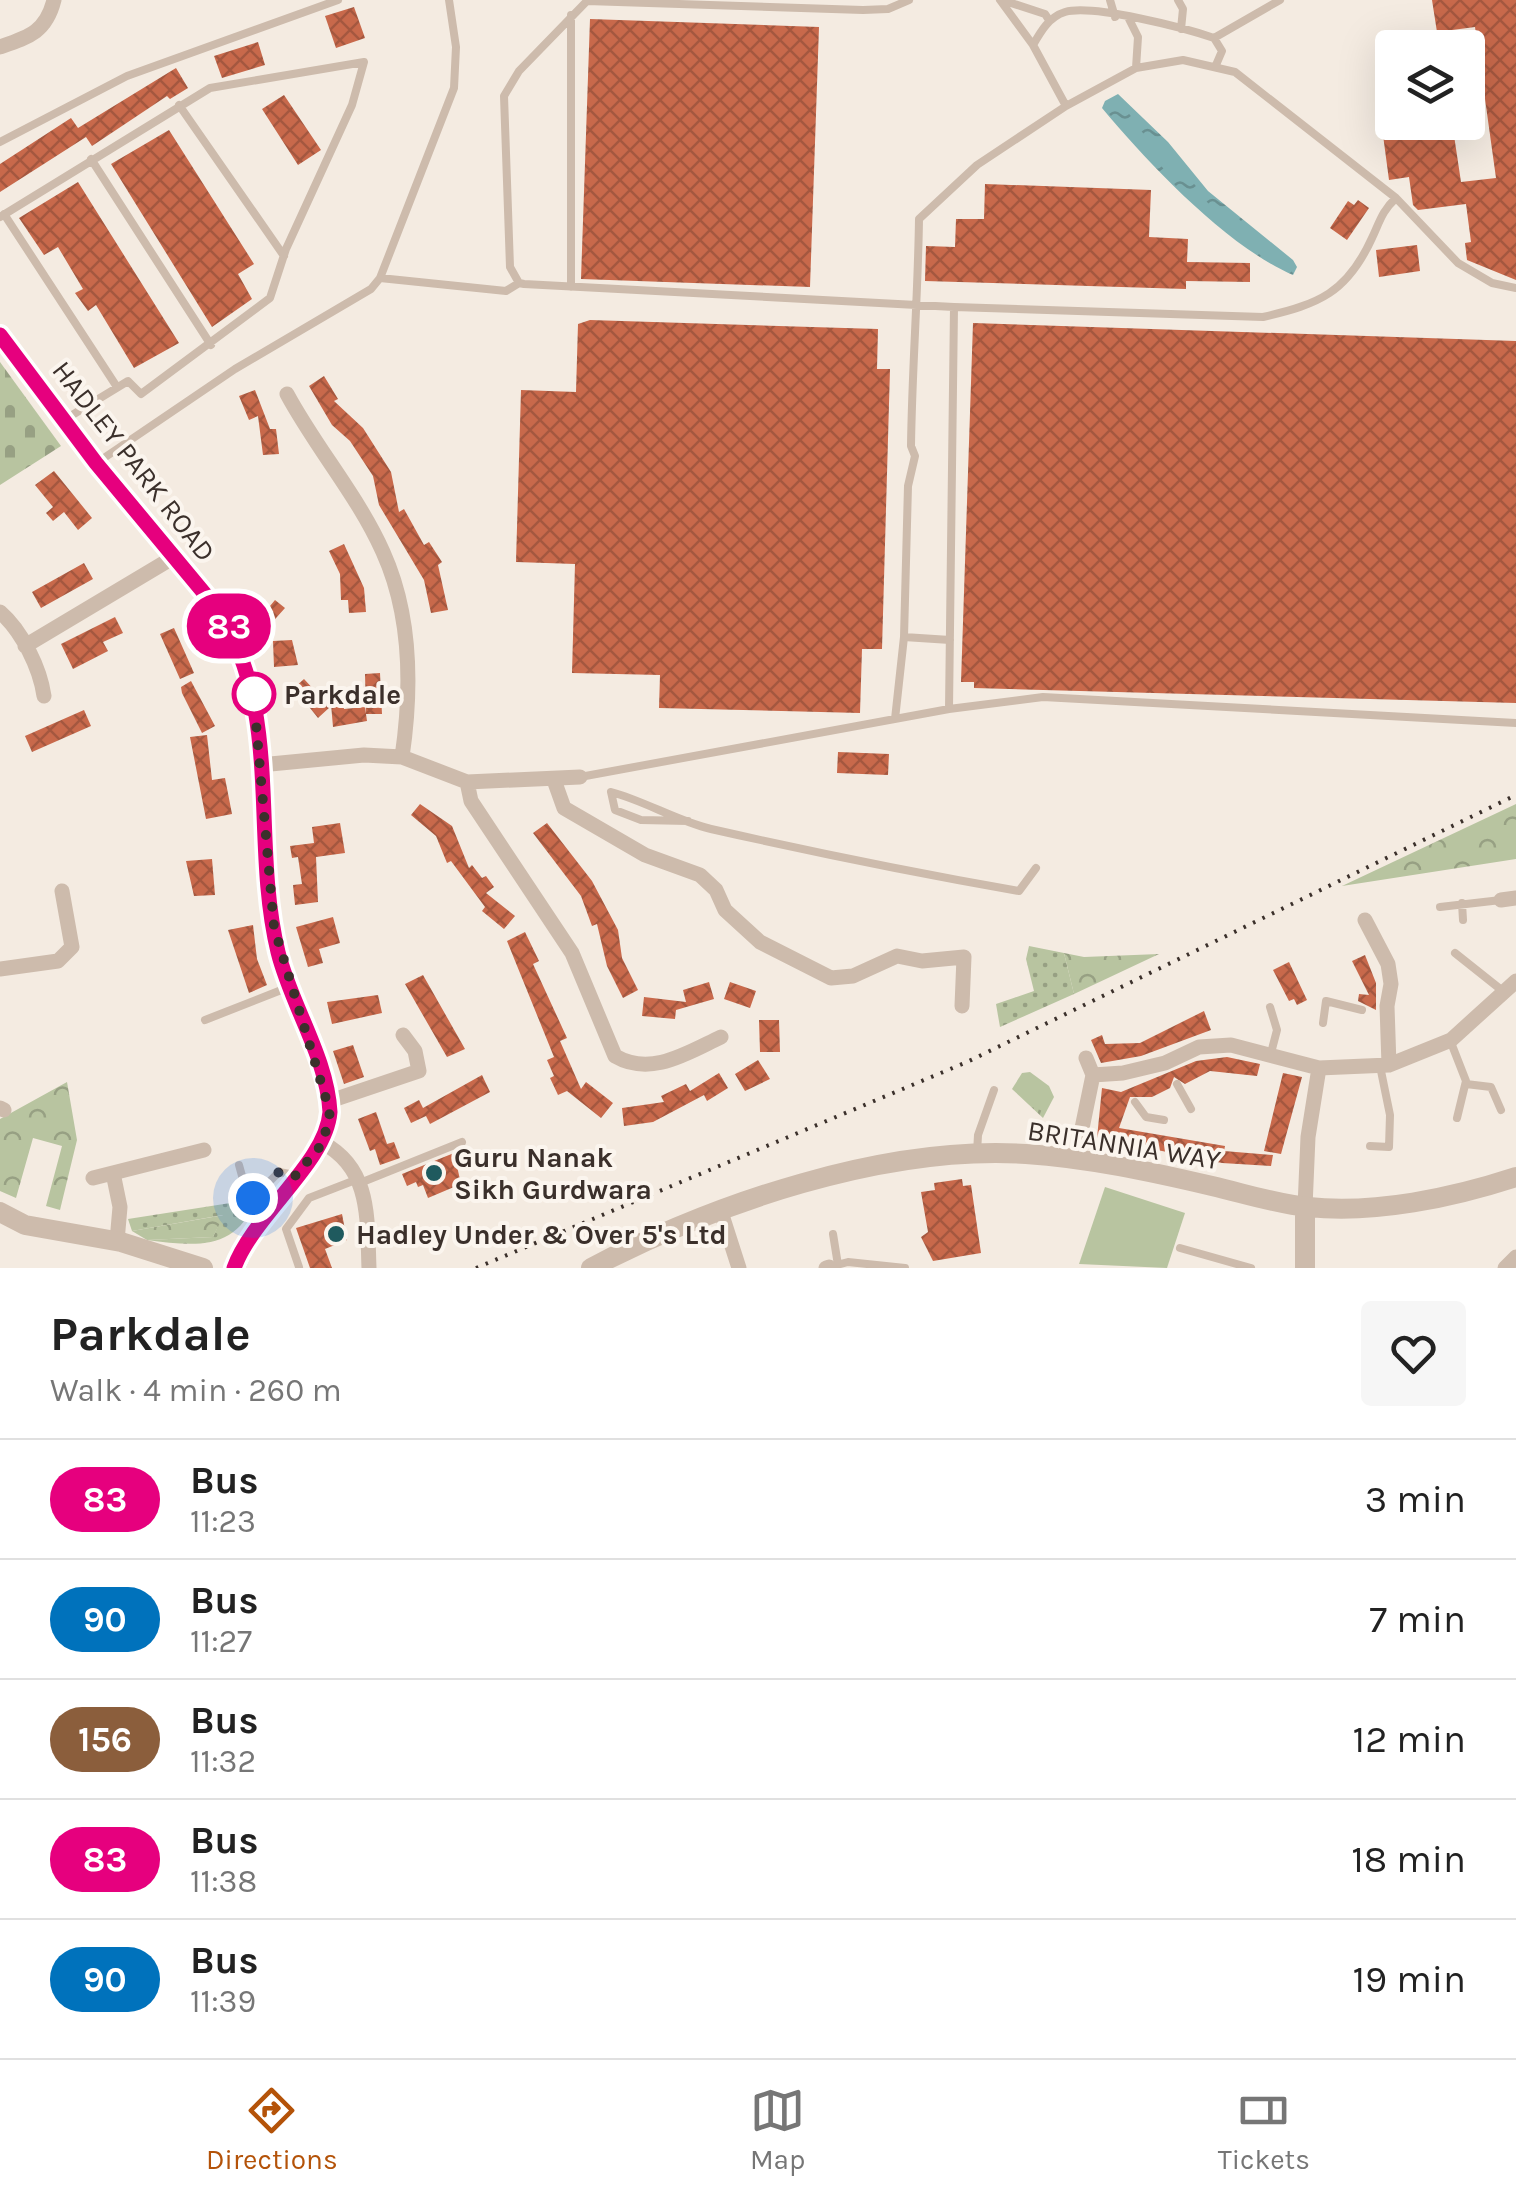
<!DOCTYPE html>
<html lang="en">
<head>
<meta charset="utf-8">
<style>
	body { margin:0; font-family:Karla,sans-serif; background:#f6f6f6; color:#222; height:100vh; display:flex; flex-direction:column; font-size:38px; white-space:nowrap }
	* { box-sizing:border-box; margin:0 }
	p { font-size:32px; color:#767676 }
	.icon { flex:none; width:55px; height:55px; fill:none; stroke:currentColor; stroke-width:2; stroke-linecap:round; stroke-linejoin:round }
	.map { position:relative; height:1268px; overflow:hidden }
	.side { display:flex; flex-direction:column; background:#fff; flex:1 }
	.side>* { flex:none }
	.badge { padding:0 20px; border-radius:32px; font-size:35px; line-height:65px }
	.buttons { position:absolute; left:1375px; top:30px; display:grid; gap:20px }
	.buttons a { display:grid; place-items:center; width:110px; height:110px; border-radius:10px; background:#fff; box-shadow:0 10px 40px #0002; font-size:50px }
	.you { position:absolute; width:50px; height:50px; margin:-25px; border:8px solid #fff; border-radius:50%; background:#1a73e8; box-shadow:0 0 0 15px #1a73e833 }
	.map>.badge { position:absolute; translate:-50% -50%; box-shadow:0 0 0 5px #fff }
	.round { display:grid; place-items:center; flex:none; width:105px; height:105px; border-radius:10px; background:#f6f6f6 }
	.summary { display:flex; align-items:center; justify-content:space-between; height:170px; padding:0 50px }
	h1 { font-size:48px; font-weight:700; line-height:75px }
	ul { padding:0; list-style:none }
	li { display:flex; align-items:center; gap:30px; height:120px; padding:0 50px; border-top:2px solid #e0e0e0 }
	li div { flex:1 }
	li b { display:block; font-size:38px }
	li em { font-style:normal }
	li .badge { min-width:110px; font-weight:700; text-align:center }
	.menu { display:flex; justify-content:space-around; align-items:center; height:140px; border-top:2px solid #e0e0e0; background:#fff; font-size:28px; color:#767676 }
	.menu a { display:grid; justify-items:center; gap:5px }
	.menu .current { color:#b45309 }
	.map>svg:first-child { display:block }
</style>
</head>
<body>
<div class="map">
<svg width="1516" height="1268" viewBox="0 0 1516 1268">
	<defs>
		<pattern id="grass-dots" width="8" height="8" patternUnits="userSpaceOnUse" patternTransform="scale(2.5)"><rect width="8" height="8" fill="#b8c4a0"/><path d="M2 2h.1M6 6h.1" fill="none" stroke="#97a083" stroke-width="1.8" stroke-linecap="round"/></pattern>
		<pattern id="forest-crowns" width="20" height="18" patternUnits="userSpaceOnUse" patternTransform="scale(2.5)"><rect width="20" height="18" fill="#b8c4a0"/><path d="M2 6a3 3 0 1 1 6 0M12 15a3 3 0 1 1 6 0" fill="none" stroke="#97a083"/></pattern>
		<pattern id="cemetery-stones" width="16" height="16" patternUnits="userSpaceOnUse" patternTransform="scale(2.5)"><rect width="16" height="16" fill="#b8c4a0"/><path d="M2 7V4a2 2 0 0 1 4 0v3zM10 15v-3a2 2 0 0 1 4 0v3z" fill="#97a083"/></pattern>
		<pattern id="park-tufts" width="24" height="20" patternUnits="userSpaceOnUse" patternTransform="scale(2.5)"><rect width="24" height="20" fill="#b8c4a0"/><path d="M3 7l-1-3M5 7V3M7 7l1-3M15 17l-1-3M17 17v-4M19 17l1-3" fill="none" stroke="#97a083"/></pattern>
		<pattern id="water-ripples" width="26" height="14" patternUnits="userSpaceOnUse" patternTransform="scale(2.5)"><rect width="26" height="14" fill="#7fb0b2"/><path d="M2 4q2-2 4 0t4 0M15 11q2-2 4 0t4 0" fill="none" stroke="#699091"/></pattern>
		<pattern id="building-cross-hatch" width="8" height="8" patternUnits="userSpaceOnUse" patternTransform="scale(2.5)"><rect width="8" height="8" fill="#c8694b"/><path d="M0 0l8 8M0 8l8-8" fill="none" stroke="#a4573f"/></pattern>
	</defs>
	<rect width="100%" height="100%" fill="#f4ebe1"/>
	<path fill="url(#grass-dots)" d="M1029 946 1064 953 1074 994 1000 1027 996 1004 1034 991 1026 959Z
		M256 1199C236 1252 195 1246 147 1240L213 1237 223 1215 132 1231 128 1219Z"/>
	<path fill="url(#forest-crowns)" d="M1516 804V859L1342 886Z
		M1064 953 1084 957 1159 954 1074 994Z
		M67 1082 77 1140 60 1210 46 1206 62 1146 33 1138 16 1198 0 1191V1119Z
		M224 1215 213 1237 147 1240 132 1231Z"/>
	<path fill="url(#cemetery-stones)" d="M0 362 61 446 0 485Z"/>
	<path fill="url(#park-tufts)" d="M1030 1072 1049 1086 1054 1097 1043 1118 1012 1089 1022 1073Z"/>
	<path fill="#b8c4a0" d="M1105 1187 1185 1213 1167 1268 1079 1264Z"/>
	<path fill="url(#water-ripples)" d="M1118 94 1168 142 1208 191 1293 260 1297 267 1293 275C1226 246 1149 164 1102 108L1105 101Z"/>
	<path fill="url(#building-cross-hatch)" d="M1432 0H1516V280L1467 260 1465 243 1471 242 1466 204 1418 210 1413 205 1409 177 1389 180 1381 120 1392 118V122H1452L1461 182 1496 178 1475 27 1437 32Z
		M354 7 365 38 336 48 325 16Z
		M590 19 819 27 810 287 581 279Z
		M258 42 265 65 222 78 214 56Z
		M176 68 188 88 170 99 167 96 92 146 86 137 0 192V164L71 118 78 128Z
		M284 95 321 150 298 165 262 109Z
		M169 130 254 264 238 274 252 299 212 327 111 164Z
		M78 182 179 343 134 368 96 305 88 311 75 293 83 289 58 247 44 255 19 218Z
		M985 184 1151 190 1149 237 1188 239 1187 262 1250 263V282L1186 281V289L925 281 926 246 955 247 956 219H984Z
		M1358 200 1369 208 1347 240 1330 228 1348 201 1354 205Z
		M1417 245 1420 271 1379 277 1376 250Z
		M590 320 878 329 877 369H890L882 649H862L860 713 659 708 660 675 572 673 575 564 516 562 521 390 576 392 578 324Z
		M973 323 1516 341V703L974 688V682H961Z
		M324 376 338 399 334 401 363 428 391 472 399 512 404 509 424 545 429 542 442 562 438 565 448 610 431 613 424 580 379 505 373 476 350 441 332 425 309 386Z
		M255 390 270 429H276L279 454 263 455 258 416 249 420 239 396Z
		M54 471 92 518 78 530 64 512 53 521 46 513 53 507 35 485Z
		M344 544 364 588 366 612 349 613 348 600H341L340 574 329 551Z
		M84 563 93 579 41 608 32 592Z
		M259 597 270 606 275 600 285 608 268 627 248 610Z
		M115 617 123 633 103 642 108 651 73 669 61 644Z
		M174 628 194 673 180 679 160 634Z
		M292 640 298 665 274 667 273 641Z
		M380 673 382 714H366L365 674Z
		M304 679 330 707 318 718 294 688Z
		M191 681 215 726 202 733 182 693 181 687Z
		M343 703 344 709 365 707 367 721 333 727 331 704Z
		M84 710 91 726 32 752 25 736Z
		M207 735 212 780 225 778 232 814 206 819 190 737Z
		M838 752 889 754 888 775 837 773Z
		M420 804 452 826 469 868 472 865 482 878 486 876 494 887 486 893 515 916 504 929 482 911 485 907 451 861 447 863 436 836 411 815Z
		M340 823 345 853 316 857 318 902 295 905 293 885 302 884 298 857 292 858 290 846 314 843 312 827Z
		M547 823 592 881 618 930 622 958 638 990 623 998 607 966 597 924 592 926 581 896 533 833Z
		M212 859 215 895 194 896 186 861Z
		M333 917 340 943 319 949 323 963 308 967 296 927Z
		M253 925 257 959 267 985 249 993 228 930Z
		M525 932 539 961 533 964 567 1038 560 1041 581 1089 586 1082 613 1103 601 1118 567 1091 558 1095 550 1078 554 1076 547 1060 554 1057 507 941Z
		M1365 955 1376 983V1010L1358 1001 1359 994 1369 995 1352 961Z
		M1289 962 1307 1000 1297 1005 1294 999 1289 1001 1273 970Z
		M423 975 465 1049 447 1057 405 984Z
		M709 982 714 999 676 1010 675 1019 642 1016 644 997 686 1002 683 990Z
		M730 982 756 991 750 1008 724 999Z
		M378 995 382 1013 332 1024 327 1002Z
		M1204 1011 1211 1030 1141 1056 1101 1063 1091 1040 1102 1035 1105 1044 1140 1043Z
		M759 1020H779L780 1052H760Z
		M353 1045 364 1077 344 1084 333 1051Z
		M1227 1057 1260 1064 1257 1076 1210 1071 1185 1084 1174 1077 1170 1088 1152 1097H1130L1119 1128 1225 1146 1224 1151 1273 1155 1271 1166 1222 1163 1097 1138 1102 1088 1121 1092 1196 1061Z
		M758 1060 770 1079 745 1091 735 1074Z
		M719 1073 728 1088 707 1101 704 1095 653 1122 624 1126 622 1108 664 1102 661 1096 686 1084 690 1091Z
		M1283 1073 1302 1077 1281 1154 1264 1151Z
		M482 1075 490 1092 430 1124 426 1116 411 1123 404 1108 419 1100 423 1108Z
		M376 1112 387 1144 394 1142 400 1158 380 1165 375 1149 370 1151 358 1119Z
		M454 1153 461 1184 428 1198 423 1185 418 1187 416 1182 407 1186 402 1174Z
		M962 1179 963 1186 971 1185 981 1253 933 1261 921 1237 928 1232 921 1192 935 1190 934 1183Z
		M342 1214 347 1240 325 1249 332 1268H310L296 1228Z"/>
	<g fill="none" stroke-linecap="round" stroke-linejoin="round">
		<path stroke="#cdbbac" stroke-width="8" d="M909 0 888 9 863 10 587 1 519 71 504 96 510 267 519 283 524 284 954 307 1263 317C1319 304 1347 293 1372 238 1380 221 1382 211 1396 198
			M1000 0 1033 45
			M1002 0 1045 14 1049 20
			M1110 0 1115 17
			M1178 0 1183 9 1181 29
			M571 15V287
			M1129 19 1138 37 1136 68
			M1214 38 1280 0
			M1216 65 1222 51 1214 38C1185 28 1093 4 1065 12 1049 17 1041 31 1033 45L1066 106 1136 68 1183 60 1235 72 1396 198 1458 263 1492 283 1516 288
			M179 105 284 256
			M0 142 127 76 338 0
			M91 159 211 345
			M4 214 117 387
			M0 217 210 88 364 62 352 105 286 249 270 298 141 394 128 381 64 420
			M380 278 506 291 519 283
			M98 462 235 369 371 289 380 278 454 88 456 47 449 0
			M950 640 904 637 908 486 915 456 911 446C912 370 918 295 919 219L977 165 1066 106
			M949 709 954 307
			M895 719 904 637
			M580 777 949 709 1043 697 1516 723
			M688 821 641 820 615 810 611 792C645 801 677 821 711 829 813 852 916 873 1019 891L1036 868
			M1462 903 1463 920
			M1440 907 1501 900
			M1455 953 1504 992
			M1270 1007 1277 1030 1271 1053
			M205 1020 289 987
			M1323 1023 1326 1001 1362 1010
			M1450 1040 1466 1081 1457 1118
			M1177 1084 1191 1109
			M1466 1084 1491 1087 1501 1110
			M1135 1102 1146 1117 1164 1120
			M1370 1146 1389 1147 1390 1115 1380 1066
			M977 1153 978 1135 994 1090
			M239 1165 247 1194 253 1198 279 1172 295 1175
			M360 1183 462 1142
			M833 1234 838 1265
			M1180 1248 1251 1268
			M299 1267 286 1229 309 1198 358 1179
			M829 1267 848 1262 905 1268"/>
		<path stroke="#cdbbac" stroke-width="15" d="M0 47C29 37 46 32 54 0
			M287 394C316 448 358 496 383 552 412 616 412 689 402 757
			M0 612C22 631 40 668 44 696
			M25 646 174 557
			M260 765 364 755 402 757 467 782 580 777
			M554 780 564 808 645 855 700 875 716 890 725 910 760 942 831 978 853 976 897 956 922 961 964 957 962 1006
			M467 782 471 801 572 953 615 1056C651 1077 687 1053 721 1037
			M1501 900 1516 898
			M1365 920 1388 964 1391 984 1387 1006 1389 1065
			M0 969 58 961 72 947 62 891
			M1093 1075 1123 1073 1165 1063 1199 1047 1231 1045 1319 1068 1389 1065 1451 1040 1516 981
			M330 1101 419 1071 415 1051 403 1035
			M0 1108 4 1110
			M1081 1133 1093 1075 1086 1058
			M323 1143C371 1169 367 1218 369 1268
			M113 1173 120 1207 117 1241
			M93 1178 204 1150
			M1305 1207 1308 1137 1319 1068
			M721 1212 739 1268
			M826 1268 829 1267
			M1505 1268 1516 1257"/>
		<path stroke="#cdbbac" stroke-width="20" d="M0 335 96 463 213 605C286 706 250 837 278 952 291 1005 327 1057 330 1112 327 1162 254 1214 235 1268
			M0 1212 25 1225 121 1242 203 1268
			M591 1268C715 1203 885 1145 1026 1154 1088 1158 1152 1172 1212 1186 1243 1193 1276 1204 1308 1207 1375 1214 1452 1198 1516 1177
			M1305 1268V1207"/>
		<path stroke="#3b302b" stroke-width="4" stroke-dasharray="2.5 8" stroke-linecap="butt" d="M476 1268 967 1062 1516 795"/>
	</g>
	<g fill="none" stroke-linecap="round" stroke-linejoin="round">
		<g stroke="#fff" stroke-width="22">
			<path id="line" d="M0 335 96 463 214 605C285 707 250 837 278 952 291 1005 327 1057 330 1112 326 1163 254 1214 234 1268"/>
		</g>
		<use href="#line" stroke="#e6007e" stroke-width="15"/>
		<path stroke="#3b302b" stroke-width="10" stroke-dasharray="0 18" d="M253 1198 279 1172 295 1176 323 1143 330 1112 274 927 253 689 254 694"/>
	</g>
	<circle fill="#fff" stroke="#e6007e" stroke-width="5" cx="254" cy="694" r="20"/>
	<g fill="#1f5a5e" stroke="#fbf5ee" stroke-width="4">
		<circle cx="434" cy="1173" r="10"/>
		<circle cx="336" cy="1234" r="10"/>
	</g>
	<g text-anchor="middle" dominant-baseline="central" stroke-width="8" stroke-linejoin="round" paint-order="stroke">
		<g font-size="28" fill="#3b302b" stroke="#fbf5ee">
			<text transform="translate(134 461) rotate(52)">HADLEY PARK ROAD</text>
			<text transform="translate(1124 1145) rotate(9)">BRITANNIA WAY</text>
		</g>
		<g font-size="28" font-weight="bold" fill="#3b302b" stroke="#fbf5ee" text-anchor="start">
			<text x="284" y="694">Parkdale</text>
		</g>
		<g font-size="28" font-weight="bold" fill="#3b302b" stroke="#fbf5ee" text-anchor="start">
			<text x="454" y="1157">Guru Nanak<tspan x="454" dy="32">Sikh Gurdwara</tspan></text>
			<text x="356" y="1234">Hadley Under &amp; Over 5's Ltd</text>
		</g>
	</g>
</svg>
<div class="buttons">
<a><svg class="icon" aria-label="layers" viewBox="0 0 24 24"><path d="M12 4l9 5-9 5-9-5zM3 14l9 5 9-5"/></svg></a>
</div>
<div class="you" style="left:253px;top:1198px"></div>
<b class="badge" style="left:229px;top:626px;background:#e6007e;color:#fff">83</b>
</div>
<section class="side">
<div class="summary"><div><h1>Parkdale</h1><p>Walk · 4 min · 260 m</p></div><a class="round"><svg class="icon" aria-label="heart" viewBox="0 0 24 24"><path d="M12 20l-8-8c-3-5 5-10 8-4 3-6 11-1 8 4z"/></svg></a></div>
<ul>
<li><span class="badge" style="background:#e6007e;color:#fff">83</span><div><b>Bus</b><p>11:23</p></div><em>3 min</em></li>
<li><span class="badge" style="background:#0072bc;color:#fff">90</span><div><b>Bus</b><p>11:27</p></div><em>7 min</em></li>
<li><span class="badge" style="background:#8b5e3c;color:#fff">156</span><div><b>Bus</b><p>11:32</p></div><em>12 min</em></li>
<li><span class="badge" style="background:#e6007e;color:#fff">83</span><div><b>Bus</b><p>11:38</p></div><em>18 min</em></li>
<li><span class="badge" style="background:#0072bc;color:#fff">90</span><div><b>Bus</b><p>11:39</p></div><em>19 min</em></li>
</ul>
</section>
<nav class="menu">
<a class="current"><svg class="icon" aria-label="directions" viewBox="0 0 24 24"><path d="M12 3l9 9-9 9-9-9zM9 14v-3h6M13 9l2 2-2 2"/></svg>Directions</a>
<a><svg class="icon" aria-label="map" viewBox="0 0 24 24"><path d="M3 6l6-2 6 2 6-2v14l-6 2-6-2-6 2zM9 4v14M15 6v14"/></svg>Map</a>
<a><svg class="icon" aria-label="tickets" viewBox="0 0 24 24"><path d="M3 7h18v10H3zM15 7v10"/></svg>Tickets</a>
</nav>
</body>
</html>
